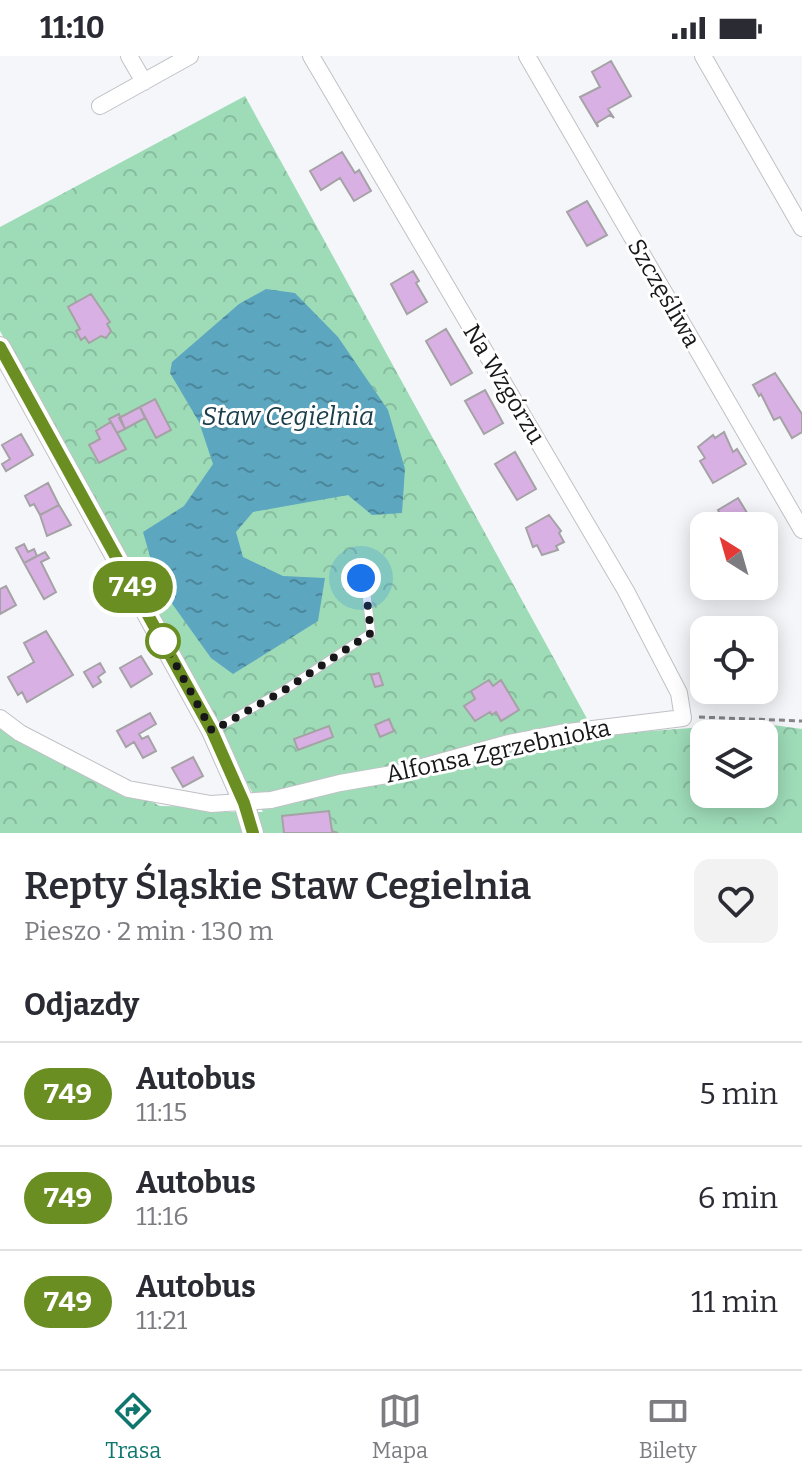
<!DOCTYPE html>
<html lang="pl">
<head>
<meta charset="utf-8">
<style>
	body { margin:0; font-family:Bitter,serif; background:#f2f2f3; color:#2b2b33; height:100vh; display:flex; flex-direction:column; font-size:30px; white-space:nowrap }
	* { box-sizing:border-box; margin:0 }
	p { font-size:26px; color:#7c7c81 }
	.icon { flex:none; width:44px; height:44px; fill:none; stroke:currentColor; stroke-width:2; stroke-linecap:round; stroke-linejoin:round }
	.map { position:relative; height:777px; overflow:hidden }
	.sheet { display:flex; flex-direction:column; background:#fff; flex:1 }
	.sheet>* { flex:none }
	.badge { padding:0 16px; border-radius:26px; font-size:28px; line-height:52px }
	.needle { width:52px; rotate:323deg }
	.tools { position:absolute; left:690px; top:456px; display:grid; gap:16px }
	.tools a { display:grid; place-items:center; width:88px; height:88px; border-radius:16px; background:#fff; box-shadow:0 4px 20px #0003; font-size:40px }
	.you { position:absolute; width:40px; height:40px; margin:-20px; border:6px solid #fff; border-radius:50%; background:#1a73e8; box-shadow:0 0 0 12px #1a73e833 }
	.map>.badge { position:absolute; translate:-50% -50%; box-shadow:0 0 0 4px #fff }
	h2 { padding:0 24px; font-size:30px; line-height:72px }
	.round { display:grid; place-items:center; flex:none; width:84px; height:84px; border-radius:16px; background:#f2f2f3 }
	.headline { display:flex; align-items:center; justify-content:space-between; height:136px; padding:0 24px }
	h1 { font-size:38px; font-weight:600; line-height:60px }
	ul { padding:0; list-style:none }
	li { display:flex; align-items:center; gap:24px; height:104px; padding:0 24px; border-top:2px solid #e1e1e2 }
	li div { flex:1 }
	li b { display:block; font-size:30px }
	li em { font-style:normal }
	li .badge { min-width:88px; font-weight:700; text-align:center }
	.status { display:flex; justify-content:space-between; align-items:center; height:56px; padding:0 40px; background:#fff; direction:ltr }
	.status svg { height:22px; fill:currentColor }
	.tabs { display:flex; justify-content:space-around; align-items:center; height:112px; border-top:2px solid #e1e1e2; background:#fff; font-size:22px; color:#7c7c81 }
	.tabs a { display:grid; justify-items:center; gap:4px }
	.tabs .active { color:#0f766e }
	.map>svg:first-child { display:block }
</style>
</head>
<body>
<div class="status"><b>11:10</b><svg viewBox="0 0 49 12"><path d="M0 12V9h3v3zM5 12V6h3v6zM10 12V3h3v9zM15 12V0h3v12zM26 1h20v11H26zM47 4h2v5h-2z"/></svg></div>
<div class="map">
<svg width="802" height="777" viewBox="0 0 802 777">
	<defs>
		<pattern id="park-crowns" width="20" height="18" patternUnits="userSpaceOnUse" patternTransform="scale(2)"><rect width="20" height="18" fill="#9edcb8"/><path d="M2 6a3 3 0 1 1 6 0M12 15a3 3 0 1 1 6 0" fill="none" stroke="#87bc9e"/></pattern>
		<pattern id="water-ripples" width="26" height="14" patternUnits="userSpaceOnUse" patternTransform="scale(2)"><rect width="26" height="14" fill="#5ca6c0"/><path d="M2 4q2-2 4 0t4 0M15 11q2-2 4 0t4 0" fill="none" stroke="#4b869b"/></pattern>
	</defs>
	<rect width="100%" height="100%" fill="#f5f6fa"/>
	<path fill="url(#park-crowns)" fill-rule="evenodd" d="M245 40 596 679 758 667 802 673V777H0V667L160 750 220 751 227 756H263L0 275V171ZM704 678H764V738H704Z"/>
	<path fill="url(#water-ripples)" d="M266 233 295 237 338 281 388 354 405 413 402 457 372 459 348 439 253 456 236 476 243 501 283 520 325 522 318 565 233 618 211 602 158 528 143 476 184 450 213 408 199 366 170 317 172 306 239 248Z"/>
	<path fill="#d9b0e3" stroke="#a5a2a5" stroke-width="2" d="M611 5 631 40 608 53 614 62 610 59 597 67 598 71 580 41 600 31 592 16Z
		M342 96 355 117 359 114 371 135 354 145 340 122 321 134 310 115Z
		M587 145 607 179 587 190 567 156Z
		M413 215 419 225 416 227 427 246 407 258 391 228Z
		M91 238 110 266 107 268 111 275 106 282 101 280 89 287 85 281 81 284 76 275 80 273 68 251Z
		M446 273 472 317 451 329 426 285Z
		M775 317 802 358V376L792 382 780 361 774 364 761 338 759 340 753 329Z
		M485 334 503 367 484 378 465 345Z
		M155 343 171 374 156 382 140 351Z
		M140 351 145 362 125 373 119 362Z
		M119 358 125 373 117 377 109 363Z
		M111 366 126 393 99 407 89 389 100 383 96 375Z
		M724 376 733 396 737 393 746 408 713 427 700 405 705 402 698 391 713 379 715 382Z
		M21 378 33 399 6 415 2 408 10 403 2 389Z
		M515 396 536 433 517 444 495 408Z
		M48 427 59 449 40 459 34 448 30 450 25 440Z
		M738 442 755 470H727L718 454Z
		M59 449 71 469 47 480 40 459Z
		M549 459 561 475 559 477 564 486 556 490 558 494 542 499 537 489 533 491 526 472Z
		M766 464 776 482 766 489 770 496 764 499V470H757Z
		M24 488 28 496 34 493 37 500 24 507 16 492Z
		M45 496 49 502 41 506 56 536 44 543 24 507Z
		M6 530 16 549 0 558V533Z
		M46 575 73 619 27 646 22 636 18 639 8 621 34 606 24 587Z
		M141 600 152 618 131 631 120 612Z
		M100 607 105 616 98 621 101 626 93 631 84 616Z
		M379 617 383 629 375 631 371 619Z
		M489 624 493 630 501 624 519 654 501 665 496 656 492 659 490 656 475 665 464 650 475 643 471 635Z
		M150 657 156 668 139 678 142 683 148 680 156 695 143 702 134 686 126 691 117 675Z
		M389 663 394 675 380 681 375 669Z
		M329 670 333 681 298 694 294 683Z
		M193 701 203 720 183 731 172 712Z
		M329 755 332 775 338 777H284L282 760Z"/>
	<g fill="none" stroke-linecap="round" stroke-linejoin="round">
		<g stroke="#c0c1c6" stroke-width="10">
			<path id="service" d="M213 674 283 635 371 577 366 535 355 511"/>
		</g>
		<g stroke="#c0c1c6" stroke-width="18">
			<path id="minor" d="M129 0 144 26
				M527 0 802 474
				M703 0 802 172
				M100 50 190 0
				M0 662 20 677 128 733 211 748 271 744 340 727 404 716 509 687 560 677 683 662 679 637 626 535 311 0"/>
		</g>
		<g stroke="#c0c1c6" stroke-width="22">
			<path id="tertiary" d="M0 291 212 675 244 747 253 777"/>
		</g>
		<path stroke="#868689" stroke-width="3" stroke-dasharray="6 4" stroke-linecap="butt" d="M699 661 802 665"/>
		<use href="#service" stroke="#fff" stroke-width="8"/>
		<use href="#minor" stroke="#fff" stroke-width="16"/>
		<use href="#tertiary" stroke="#fff" stroke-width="20"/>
	</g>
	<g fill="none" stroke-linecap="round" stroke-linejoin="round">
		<g stroke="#fff" stroke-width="18">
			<path id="line" d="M0 291 212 675 244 747 253 777"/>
		</g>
		<use href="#line" stroke="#6b8e23" stroke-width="12"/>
		<path stroke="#171719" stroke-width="8" stroke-dasharray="0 14.4" d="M163 585 212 675 283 635 371 577 366 535 361 522"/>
	</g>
	<circle fill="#fff" stroke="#6b8e23" stroke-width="4" cx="163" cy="585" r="16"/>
	<g text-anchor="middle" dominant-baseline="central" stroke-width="6" stroke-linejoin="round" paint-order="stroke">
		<g font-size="24" fill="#171719" stroke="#fff">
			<text transform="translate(664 237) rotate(60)">Szczęśliwa</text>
			<text transform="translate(504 328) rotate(59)">Na Wzgórzu</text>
			<text transform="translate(498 695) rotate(-12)">Alfonsa Zgrzebnioka</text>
		</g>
		<g font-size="26" font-style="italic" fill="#1a3d49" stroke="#fff">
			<text x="288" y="360">Staw Cegielnia</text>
		</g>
	</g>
</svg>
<div class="tools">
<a><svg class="needle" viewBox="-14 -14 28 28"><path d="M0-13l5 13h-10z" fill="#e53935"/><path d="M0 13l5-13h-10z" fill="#7c7c81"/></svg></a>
<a><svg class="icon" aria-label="locate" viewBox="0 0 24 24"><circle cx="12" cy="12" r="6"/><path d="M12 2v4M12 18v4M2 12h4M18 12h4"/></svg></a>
<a><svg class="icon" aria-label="layers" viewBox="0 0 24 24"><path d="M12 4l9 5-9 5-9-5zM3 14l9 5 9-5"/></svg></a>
</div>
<div class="you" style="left:361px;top:522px"></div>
<b class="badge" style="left:133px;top:531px;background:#6b8e23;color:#fff">749</b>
</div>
<section class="sheet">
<div class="headline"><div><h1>Repty Śląskie Staw Cegielnia</h1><p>Pieszo · 2 min · 130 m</p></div><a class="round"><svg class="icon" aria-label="heart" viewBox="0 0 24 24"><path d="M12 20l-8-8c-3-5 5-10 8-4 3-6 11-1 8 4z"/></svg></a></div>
<h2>Odjazdy</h2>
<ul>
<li><span class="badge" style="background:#6b8e23;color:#fff">749</span><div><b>Autobus</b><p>11:15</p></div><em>5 min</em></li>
<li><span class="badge" style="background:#6b8e23;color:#fff">749</span><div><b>Autobus</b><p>11:16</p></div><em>6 min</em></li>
<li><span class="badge" style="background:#6b8e23;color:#fff">749</span><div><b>Autobus</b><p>11:21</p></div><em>11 min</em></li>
</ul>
</section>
<nav class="tabs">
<a class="active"><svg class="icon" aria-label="directions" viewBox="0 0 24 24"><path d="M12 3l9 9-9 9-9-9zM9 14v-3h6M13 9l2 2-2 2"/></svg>Trasa</a>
<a><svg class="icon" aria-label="map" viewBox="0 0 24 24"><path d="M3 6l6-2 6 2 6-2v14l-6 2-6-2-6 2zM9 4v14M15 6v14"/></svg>Mapa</a>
<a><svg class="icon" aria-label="tickets" viewBox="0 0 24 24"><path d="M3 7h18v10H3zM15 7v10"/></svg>Bilety</a>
</nav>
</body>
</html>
